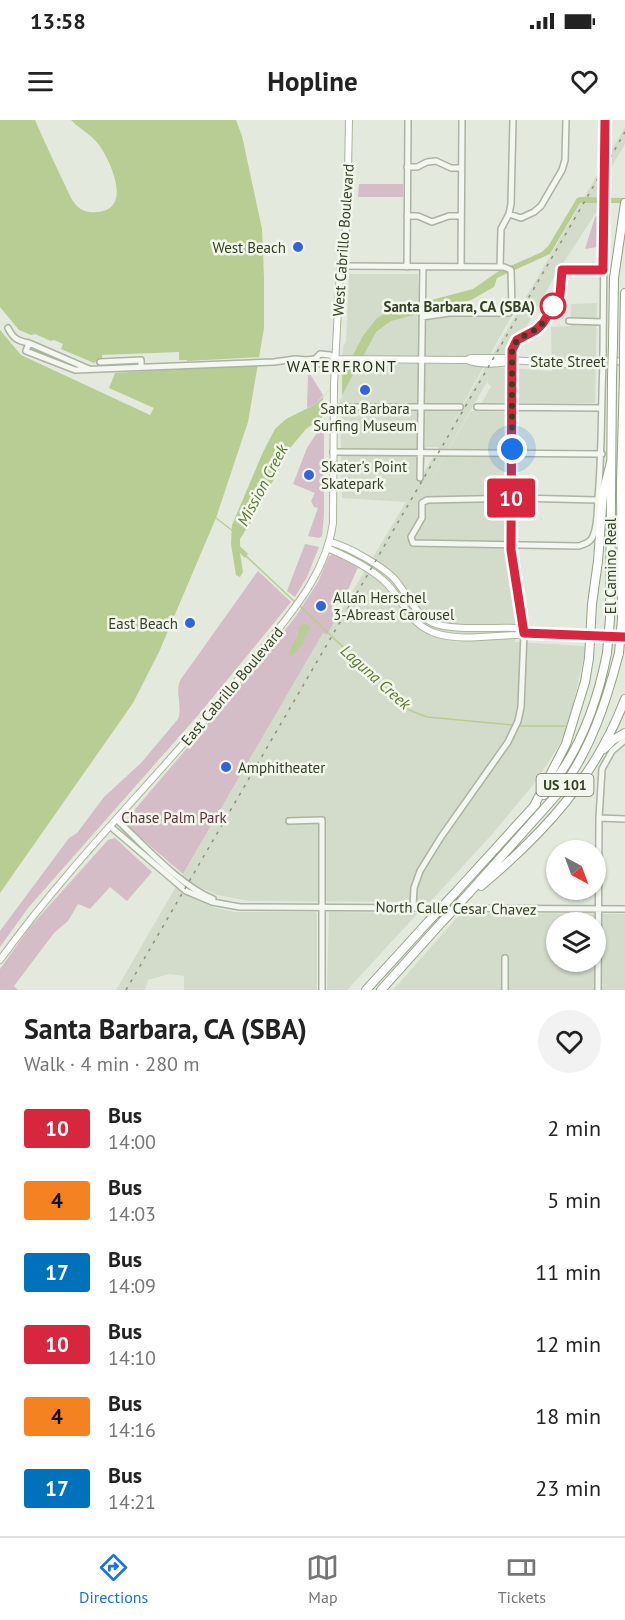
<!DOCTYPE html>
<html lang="en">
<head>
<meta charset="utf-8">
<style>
	body { margin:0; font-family:"PT Sans",sans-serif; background:#f2f2f2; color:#222; height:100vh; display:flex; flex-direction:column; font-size:22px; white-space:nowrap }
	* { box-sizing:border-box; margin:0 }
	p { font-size:20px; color:#767676 }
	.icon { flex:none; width:33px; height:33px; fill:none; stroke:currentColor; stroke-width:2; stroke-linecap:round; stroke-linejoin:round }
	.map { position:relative; height:870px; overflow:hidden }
	.drawer { display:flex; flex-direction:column; background:#fff; flex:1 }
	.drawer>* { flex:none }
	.badge { padding:0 12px; border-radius:4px; font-size:21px; line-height:39px }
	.needle { width:39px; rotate:139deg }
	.tools { position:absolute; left:546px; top:720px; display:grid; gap:12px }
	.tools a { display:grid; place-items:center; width:60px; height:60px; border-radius:50%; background:#fff; box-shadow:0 2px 4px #0004; font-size:30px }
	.you { position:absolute; width:30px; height:30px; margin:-15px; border:4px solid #fff; border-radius:50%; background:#1a73e8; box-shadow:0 0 0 9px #1a73e833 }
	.map>.badge { position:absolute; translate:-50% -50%; box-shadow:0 0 0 3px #fff }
	.round { display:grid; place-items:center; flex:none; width:63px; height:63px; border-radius:32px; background:#f2f2f2 }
	.summary { display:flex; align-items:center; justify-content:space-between; height:102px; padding:0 24px }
	h1 { font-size:28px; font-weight:600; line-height:45px }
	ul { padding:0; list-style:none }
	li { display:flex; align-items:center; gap:18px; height:72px; padding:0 24px }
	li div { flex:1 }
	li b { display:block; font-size:22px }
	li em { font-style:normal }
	li .badge { min-width:66px; font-weight:700; text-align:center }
	.status { display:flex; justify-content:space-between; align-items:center; height:42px; padding:0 30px; background:#fff; direction:ltr }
	.status svg { height:16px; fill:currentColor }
	header { display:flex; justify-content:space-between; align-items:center; height:78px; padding:0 24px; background:#fff; font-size:27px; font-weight:600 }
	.dock { display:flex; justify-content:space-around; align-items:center; height:84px; border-top:2px solid #e0e0e0; background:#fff; font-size:16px; color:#767676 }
	.dock a { display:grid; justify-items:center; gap:3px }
	.dock .selected { color:#1a73e8 }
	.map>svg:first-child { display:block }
</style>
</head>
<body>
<div class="status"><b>13:58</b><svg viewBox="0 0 49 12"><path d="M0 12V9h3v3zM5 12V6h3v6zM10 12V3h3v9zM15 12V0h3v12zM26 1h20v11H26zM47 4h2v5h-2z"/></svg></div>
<header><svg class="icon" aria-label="menu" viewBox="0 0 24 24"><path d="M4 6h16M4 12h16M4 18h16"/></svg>Hopline<svg class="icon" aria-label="heart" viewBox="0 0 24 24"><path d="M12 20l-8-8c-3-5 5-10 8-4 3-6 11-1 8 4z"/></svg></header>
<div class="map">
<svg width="625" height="870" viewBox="0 0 625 870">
	<rect width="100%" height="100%" fill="#e3e9dd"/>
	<path fill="#d3dbcb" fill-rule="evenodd" d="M625 7V24L599 68V88L556 154 523 213 514 218 495 247 552 251 551 207 570 206 571 184 597 183 595 283H482L491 266 487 263 488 260 418 382 471 291 507 292 505 431 515 491V522L584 526 586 529 566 614 537 660 494 712 430 782 408 780 405 782 249 781 217 775 196 765 189 777 215 788 235 792H315L317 794V870H184V856L169 854 148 860 145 870H116L323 513 327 514 439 327H426L423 353 406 382 342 378 340 277 343 226 346 222 349 154H418L420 200 445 197H511L447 313Z
		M329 792 418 793 347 870H327Z
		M461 793 625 794V870H393ZM556 802H596V842H556Z"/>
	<path fill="#d4bdc6" d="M359 64H403V77H358Z
		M598 95V127L585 129 595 97Z
		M310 254 323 275 316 284 307 288 308 255Z
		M324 302V395L322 416 319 418 308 416 318 388 314 387 311 381 315 373 293 364 307 328Z
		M305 424 319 427 307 457 295 477 287 471Z
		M335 433 358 448C349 464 349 478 332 486L333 491 338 495 327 515 323 513 183 754 126 705V700L255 548 296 496 318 462 329 436Z
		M258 451 291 482 200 593 28 788 0 827V811L69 718 77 713 104 677 141 643 178 599C183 586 174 571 181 559Z
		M115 718 152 752 127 781 110 767 90 789 78 784 68 801 54 813 14 866 18 870H0V849L30 807 108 720Z"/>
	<path fill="#b7cd94" d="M0 0H35C44 21 54 42 64 63 68 71 71 80 77 86 83 92 91 93 99 92 130 88 113 48 103 31 95 16 82 11 71 0H236L242 16 262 109 264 157V208L248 302 216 398 159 532 133 583 0 773Z
		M580 77 625 78V83H580L550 134 497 158 494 167 471 180 391 201 376 212 341 277 322 298 306 309 290 328 254 397 240 419V426L248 434 245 438 240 433 243 452 240 457 236 455 231 424 232 405 263 332 275 309 286 299 316 284 342 256 363 216 377 198 390 191 473 169 499 151 542 132 549 125 577 78Z
		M303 504H308L310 509 305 515 303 525 298 528 292 536 289 535 291 527 298 516 299 507Z"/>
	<path fill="#e3e9dd" d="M0 187 19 210 31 215 35 214 51 221 54 220 63 224 61 229 94 243 102 238V235L179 232V240H187V241L263 237 262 244 115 253 109 268 154 288 150 295 21 235 0 210Z
		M342 255V278L322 299 323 277Z"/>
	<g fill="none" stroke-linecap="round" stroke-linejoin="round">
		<path stroke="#b7cd94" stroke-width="1.5" d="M216 398 233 411
			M246 436 295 482
			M299 485 409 590 427 597 514 605
			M519 606H566"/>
		<g stroke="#abb3a2" stroke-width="8">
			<path id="minor" d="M407 47H417L427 42 436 41 451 48H461
				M509 94 521 98 534 92 541 86 562 50 565 40 566 0
				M407 96H418L432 102 449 96H460
				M341 146 504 147 511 150 512 189 509 193H449L422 197
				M407 147 408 0
				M461 147 462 0
				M500 147 501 109 509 94 511 84 513 0
				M569 201 603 202
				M8 208C13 218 17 221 29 223
				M603 234 605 0
				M306 240 315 239 320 234 330 235 335 239 329 244H320L315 239
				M100 242 141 240V247
				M89 249 29 223 26 231 75 250 274 242 295 239 307 240
				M334 287H460
				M477 287 601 288
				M333 332 602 334
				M420 358 423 147
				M597 380 517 378 427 380 422 383V398L411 417 413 423 579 426C585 424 591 422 593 416 598 405 597 390 598 378 602 333 601 288 603 243
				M599 698 625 699
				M117 700C145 726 178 764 213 779
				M289 701 322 700V870
				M111 707 186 771 212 782 240 787 625 789
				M413 787 414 768 420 751 441 717 508 622 518 601 521 587 524 513 511 430 512 230 517 221 536 210 543 203 560 175 562 150H603
				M505 870V838
				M598 870 599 698 602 649 612 631 625 620"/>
		</g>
		<g stroke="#a9b69b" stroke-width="8">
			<path id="major" d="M335 239 467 240 471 238H507L512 240 565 244 625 241
				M467 240C476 245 502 245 512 240
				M330 422C347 426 387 448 397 462 409 477 415 494 433 503 452 511 495 507 516 508L524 513
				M327 428C346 436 367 446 383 460 404 478 407 505 438 514 462 521 492 515 516 515L524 513 625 517
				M0 840C78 732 176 640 258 535 289 495 326 455 333 403L334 264 340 151 347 101 349 0"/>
		</g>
		<g stroke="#93a183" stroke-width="10">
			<path id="highway" d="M613 225 614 158 625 83
				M624 225 625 173
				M610 499 612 257
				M622 499 621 363 624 256
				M604 629 613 620 625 613
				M544 675C579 634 597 585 607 533
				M534 686 566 624 585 562 589 538 592 484 598 441 603 374 611 342
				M481 766C544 713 595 658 625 579
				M455 773 536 684
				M469 773 560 671C591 629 606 583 619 533
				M366 870 428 802
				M381 870 442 802"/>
		</g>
		<use href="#minor" stroke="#f3f7f0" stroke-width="5"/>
		<use href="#major" stroke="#fff" stroke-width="6"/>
		<use href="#highway" stroke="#fff" stroke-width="8"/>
		<path stroke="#859475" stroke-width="1.5" stroke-dasharray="3 6" stroke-linecap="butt" d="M126 870 625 12"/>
		<g stroke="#abb3a2" stroke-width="8" stroke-linecap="butt">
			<path id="minor-bridge" d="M603 243V234"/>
		</g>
		<g stroke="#93a183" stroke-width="10" stroke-linecap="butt">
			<path id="highway-bridge" d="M624 256V225
				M612 257 613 225
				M607 533 610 499
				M619 533 622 499
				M428 802 455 773
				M442 802 469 773"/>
		</g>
		<use href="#minor-bridge" stroke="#f3f7f0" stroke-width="5"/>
		<use href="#highway-bridge" stroke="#fff" stroke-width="8"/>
	</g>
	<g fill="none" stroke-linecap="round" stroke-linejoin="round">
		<g stroke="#fff" stroke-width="14">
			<path id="line" d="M605 0 603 150H562L560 175 543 203 536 210 517 220 512 230 511 430 524 513 625 517"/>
		</g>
		<use href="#line" stroke="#d7263d" stroke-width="9"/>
		<path stroke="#334125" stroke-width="6" stroke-dasharray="0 10.8" d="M512 329V230L517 220 540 207 553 186"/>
	</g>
	<g fill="#3462dd" stroke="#f2f6ed" stroke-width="2">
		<circle cx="298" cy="127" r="6"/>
		<circle cx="365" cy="270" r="6"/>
		<circle cx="309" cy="355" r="6"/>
		<circle cx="321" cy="486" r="6"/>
		<circle cx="190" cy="503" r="6"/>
		<circle cx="226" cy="647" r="6"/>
	</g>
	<circle fill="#fff" stroke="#d7263d" stroke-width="3" cx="553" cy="186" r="12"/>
	<g text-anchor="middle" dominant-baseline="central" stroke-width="5" stroke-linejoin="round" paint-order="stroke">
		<rect fill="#f2f6ed" stroke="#6c7761" stroke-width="1.5" x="536.5" y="654" width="57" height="22" rx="4.5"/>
		<g font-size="14" font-weight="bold" fill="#334125">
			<text x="565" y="665">US 101</text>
		</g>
		<g font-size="15" fill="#334125" stroke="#f2f6ed">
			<text transform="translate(343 120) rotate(-86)">West Cabrillo Boulevard</text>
			<text x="568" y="241">State Street</text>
			<text transform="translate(610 446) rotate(-90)">El Camino Real</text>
			<text transform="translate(232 566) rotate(-50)">East Cabrillo Boulevard</text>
			<text transform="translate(456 788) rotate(1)">North Calle Cesar Chavez</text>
		</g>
		<g font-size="15" fill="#334125" stroke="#f2f6ed" text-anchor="start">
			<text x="286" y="127" text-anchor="end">West Beach</text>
			<text x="365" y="288" text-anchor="middle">Santa Barbara<tspan x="365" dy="17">Surfing Museum</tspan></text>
			<text x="321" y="346">Skater's Point<tspan x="321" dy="17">Skatepark</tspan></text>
			<text x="333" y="477">Allan Herschel<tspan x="333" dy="17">3-Abreast Carousel</tspan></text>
			<text x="178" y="503" text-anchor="end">East Beach</text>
			<text x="238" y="647">Amphitheater</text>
		</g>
		<g font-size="15" font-weight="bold" fill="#334125" stroke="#f2f6ed" text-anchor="end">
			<text x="535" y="186">Santa Barbara, CA (SBA)</text>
		</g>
		<g font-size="15" fill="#5e313f" stroke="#f2f6ed">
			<text x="174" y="697">Chase Palm Park</text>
		</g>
		<g font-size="16" letter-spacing="1.5" fill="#243217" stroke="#f2f6ed">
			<text x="342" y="246">WATERFRONT</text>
		</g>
		<g font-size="16" font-style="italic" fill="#58792b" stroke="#f2f6ed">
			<text transform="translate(262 365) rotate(-62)">Mission Creek</text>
			<text transform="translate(376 557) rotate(42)">Laguna Creek</text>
		</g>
	</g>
</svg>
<div class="tools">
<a><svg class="needle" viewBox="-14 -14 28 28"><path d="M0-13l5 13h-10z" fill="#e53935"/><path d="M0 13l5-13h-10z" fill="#767676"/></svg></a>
<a><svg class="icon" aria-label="layers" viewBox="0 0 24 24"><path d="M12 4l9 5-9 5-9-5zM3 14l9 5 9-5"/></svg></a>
</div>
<div class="you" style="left:512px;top:329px"></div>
<b class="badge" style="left:511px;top:378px;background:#d7263d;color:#fff">10</b>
</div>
<section class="drawer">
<div class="summary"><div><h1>Santa Barbara, CA (SBA)</h1><p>Walk · 4 min · 280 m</p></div><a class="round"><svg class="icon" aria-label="heart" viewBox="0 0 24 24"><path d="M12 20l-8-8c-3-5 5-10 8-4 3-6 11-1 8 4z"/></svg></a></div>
<ul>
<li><span class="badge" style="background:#d7263d;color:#fff">10</span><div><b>Bus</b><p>14:00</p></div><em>2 min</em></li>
<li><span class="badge" style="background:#f58220;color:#111">4</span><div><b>Bus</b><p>14:03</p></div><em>5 min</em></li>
<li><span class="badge" style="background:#0072bc;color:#fff">17</span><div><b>Bus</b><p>14:09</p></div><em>11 min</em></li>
<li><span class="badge" style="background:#d7263d;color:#fff">10</span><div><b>Bus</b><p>14:10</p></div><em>12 min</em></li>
<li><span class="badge" style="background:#f58220;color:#111">4</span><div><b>Bus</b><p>14:16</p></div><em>18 min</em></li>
<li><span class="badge" style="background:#0072bc;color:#fff">17</span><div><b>Bus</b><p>14:21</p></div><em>23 min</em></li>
</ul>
</section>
<nav class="dock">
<a class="selected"><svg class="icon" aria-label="directions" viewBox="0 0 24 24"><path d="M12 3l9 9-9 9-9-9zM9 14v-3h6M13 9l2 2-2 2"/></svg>Directions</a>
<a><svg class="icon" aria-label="map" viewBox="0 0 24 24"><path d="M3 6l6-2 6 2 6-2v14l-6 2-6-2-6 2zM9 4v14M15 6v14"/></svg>Map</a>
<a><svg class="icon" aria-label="tickets" viewBox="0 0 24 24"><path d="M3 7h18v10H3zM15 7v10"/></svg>Tickets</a>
</nav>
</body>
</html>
